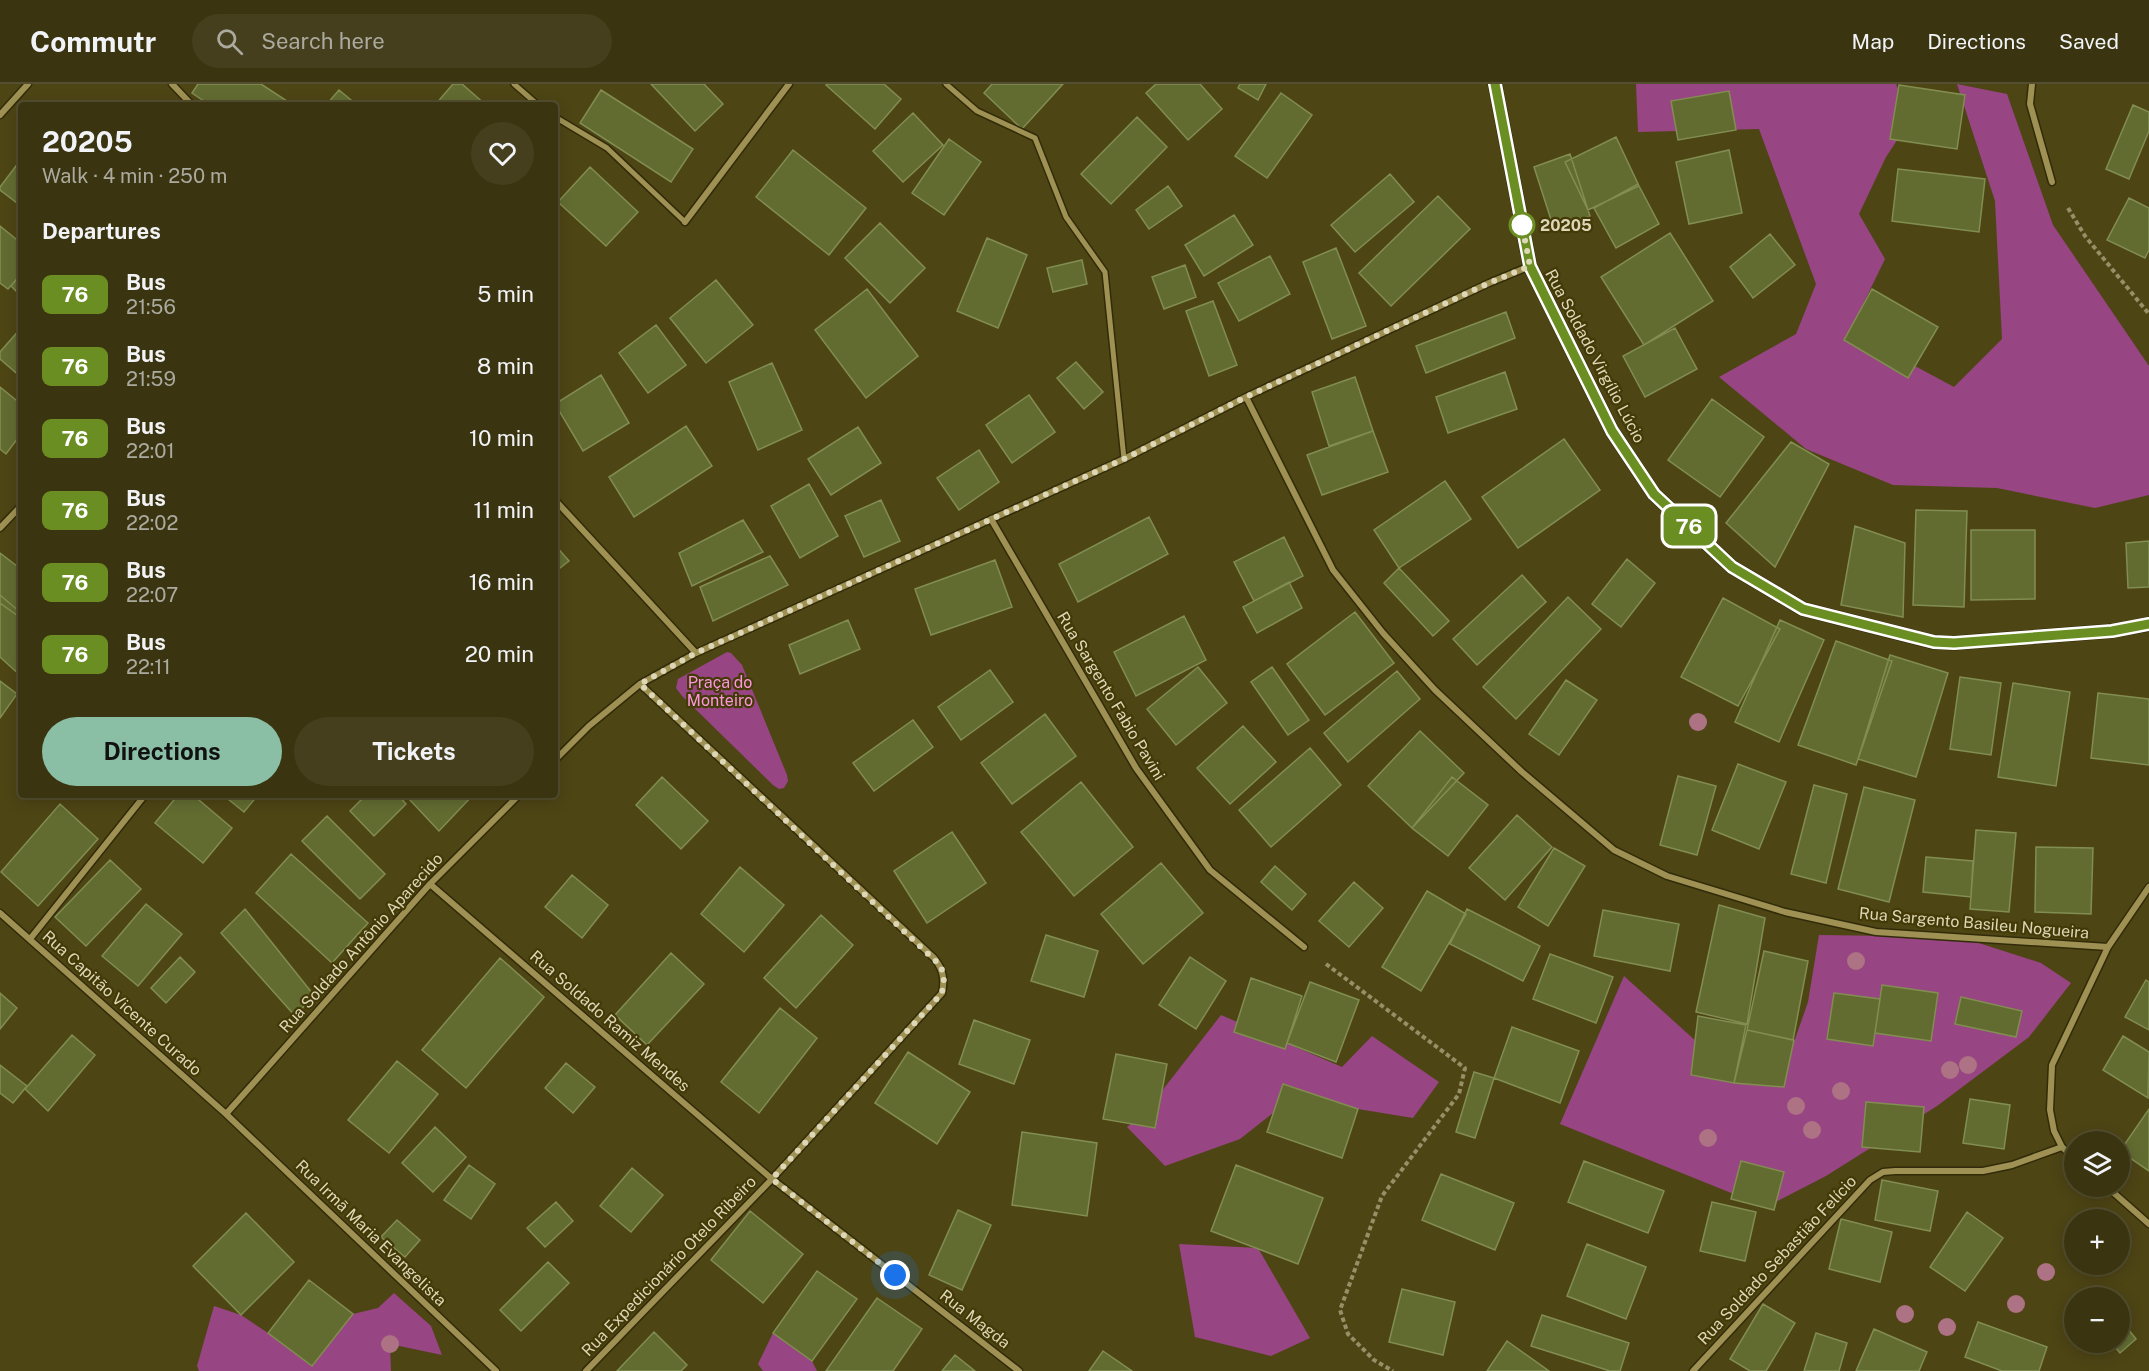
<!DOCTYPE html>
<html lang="en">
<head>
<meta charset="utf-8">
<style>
	body { margin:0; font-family:"Public Sans",sans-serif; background:#453f1e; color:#f1f3f6; height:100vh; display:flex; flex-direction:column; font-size:22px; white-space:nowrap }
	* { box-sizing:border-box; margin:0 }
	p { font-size:20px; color:#abaa9f }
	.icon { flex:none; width:33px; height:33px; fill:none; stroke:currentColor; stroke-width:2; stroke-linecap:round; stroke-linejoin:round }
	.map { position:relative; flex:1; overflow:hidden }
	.panel { position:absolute; left:18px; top:18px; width:540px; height:696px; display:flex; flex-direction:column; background:#3a3410; border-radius:6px; box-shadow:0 3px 15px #0003,0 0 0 2px #544f30 }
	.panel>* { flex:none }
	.badge { padding:0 12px; border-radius:9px; font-size:21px; line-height:39px }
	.buttons { position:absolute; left:2064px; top:1047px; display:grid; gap:12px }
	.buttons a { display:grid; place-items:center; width:66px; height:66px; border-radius:50%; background:#3a3410; box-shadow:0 3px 15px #0003,0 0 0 2px #544f30; font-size:30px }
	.you { position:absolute; width:30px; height:30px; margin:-15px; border:4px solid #fff; border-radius:50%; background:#1a73e8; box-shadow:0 0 0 9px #1a73e833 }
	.map>.badge { position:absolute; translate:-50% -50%; box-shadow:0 0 0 3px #fff }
	h2 { padding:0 24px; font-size:22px; line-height:54px }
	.round { display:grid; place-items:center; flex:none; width:63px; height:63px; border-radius:32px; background:#453f1e }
	.summary { display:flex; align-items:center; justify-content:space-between; height:102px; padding:0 24px }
	h1 { font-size:28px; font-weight:700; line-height:45px }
	.primary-button { display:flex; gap:12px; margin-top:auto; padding:12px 24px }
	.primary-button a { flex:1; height:69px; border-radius:36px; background:#8abfa5; color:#111; font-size:24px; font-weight:700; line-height:69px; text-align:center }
	.primary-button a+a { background:#453f1e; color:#f1f3f6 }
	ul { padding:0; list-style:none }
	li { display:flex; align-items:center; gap:18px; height:72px; padding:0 24px }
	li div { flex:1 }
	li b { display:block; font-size:22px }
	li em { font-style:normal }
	li .badge { min-width:66px; font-weight:700; text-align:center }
	header { display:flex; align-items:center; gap:36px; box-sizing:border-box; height:84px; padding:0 30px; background:#3a3410; border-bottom:2px solid #544f30 }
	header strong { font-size:28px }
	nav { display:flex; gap:33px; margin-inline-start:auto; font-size:21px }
	.search { width:420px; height:54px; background:#453f1e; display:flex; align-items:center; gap:15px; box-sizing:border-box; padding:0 21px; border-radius:33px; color:#abaa9f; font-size:22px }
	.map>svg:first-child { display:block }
</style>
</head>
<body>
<header>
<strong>Commutr</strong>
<div class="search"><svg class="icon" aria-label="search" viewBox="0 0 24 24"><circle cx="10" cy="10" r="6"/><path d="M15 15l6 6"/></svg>Search here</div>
<nav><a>Map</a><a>Directions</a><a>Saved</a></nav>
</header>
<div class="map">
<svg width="2149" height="1287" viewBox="0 0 2149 1287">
	<rect width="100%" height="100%" fill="#4e4515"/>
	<path fill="#984583" d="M1636 0H1896L1911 35 1886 73 1859 130 1885 175 1850 247 1954 303 2002 255 1995 117 1957 0 2007 10 2053 141 2149 282V411L2095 424 1997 404 1893 401 1806 365 1719 293 1796 250 1816 200 1759 45 1638 48Z
		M727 568 731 569 742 581 787 691 788 697 784 704 779 705 773 701 682 612 676 604 678 595Z
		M1819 851 1960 853 2041 879 2071 899 2029 953 1937 1022 1826 1092 1766 1123 1560 1040 1624 892 1698 959 1780 998 1808 918Z
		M1221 931 1342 983 1372 952 1439 998 1413 1034 1358 1025 1284 1000 1273 1029 1240 1055 1165 1082 1127 1043 1147 1026Z
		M1179 1160 1258 1164 1310 1254 1271 1272 1195 1253Z
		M394 1209 431 1242 442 1271 390 1260 391 1287H199L197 1282 214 1222 241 1231 268 1249 312 1282 353 1230 378 1224Z
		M773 1249 812 1277 817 1287H763L758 1280Z"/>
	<path fill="#626c31" stroke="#828d51" stroke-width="1.5" d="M198 0H261L287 17 284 21H210L192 9Z
		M453 0H462L486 21H435Z
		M651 0H704L723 20 695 47Z
		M827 0H884L901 15 875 45 826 1Z
		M992 0H1063L1022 45 984 9Z
		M1156 0H1200L1222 25 1188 56 1146 9Z
		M1240 0H1266L1258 16 1238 4Z
		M1899 1 1965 11 1957 65 1890 55Z
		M339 6 357 21H326Z
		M601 6 693 65 671 98 580 39Z
		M1729 7 1736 46 1678 56 1671 17Z
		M1281 9 1312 31 1267 94 1235 72Z
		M2133 21 2149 28V47L2129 95 2106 85Z
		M913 29 943 61 903 98 873 67Z
		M1137 33 1167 63 1111 120 1081 90Z
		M1616 53 1639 102 1588 126 1565 78Z
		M949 55 981 78 944 131 912 109Z
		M793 66 866 124 829 171 756 113Z
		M1729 66 1742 129 1689 140 1676 78Z
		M1570 70 1590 132 1554 145 1534 83Z
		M19 78 21 79V122L0 106V103Z
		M590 83 638 128 606 162 558 118Z
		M1898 85 1985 95 1979 148 1892 137Z
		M1390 90 1414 118 1355 168 1331 141Z
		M1638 100 1659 140 1616 164 1594 124Z
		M1168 102 1182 122 1149 145 1136 126Z
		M1438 112 1470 145 1391 222 1359 189Z
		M2129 114 2149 124V166L2145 174 2107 156Z
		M1234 131 1253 161 1204 192 1185 161Z
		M880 139 925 184 890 219 845 174Z
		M0 142 21 159V190L8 205 0 199Z
		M1670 149 1713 217 1644 261 1601 193Z
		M1770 150 1795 181 1753 214 1730 183Z
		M987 154 1027 171 998 244 957 227Z
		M1336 164 1366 242 1332 255 1303 178Z
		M1270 172 1290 210 1239 237 1218 199Z
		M1082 176 1087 200 1053 208 1047 184Z
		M1185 181 1196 213 1164 225 1152 193Z
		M21 191V212L11 202Z
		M716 196 753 241 706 279 670 234Z
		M867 205 918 272 866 314 815 246Z
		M1872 205 1938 243 1908 294 1844 256Z
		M1213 217 1237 281 1209 292 1186 227Z
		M1506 228 1515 254 1426 289 1416 262Z
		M656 241 686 281 648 309 619 269Z
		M21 244V293L0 275V268Z
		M1675 244 1697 285 1645 313 1623 272Z
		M1076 278 1103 308 1084 325 1057 294Z
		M772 279 802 346 758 366 729 298Z
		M1505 288 1517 325 1448 349 1436 313Z
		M601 291 629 339 583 367 555 320Z
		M1355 293 1373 347 1329 362 1312 308Z
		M0 303 21 320V350L6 370 0 365Z
		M1029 311 1055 348 1012 379 986 341Z
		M1712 315 1764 353 1720 413 1668 376Z
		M686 342 712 382 634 433 609 393Z
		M858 343 881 379 831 411 808 375Z
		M1373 347 1388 388 1322 411 1307 371Z
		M1564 355 1600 406 1518 464 1482 413Z
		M1791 358 1829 380 1775 483 1726 439Z
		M979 366 999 398 959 426 937 394Z
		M1445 397 1471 435 1399 484 1374 446Z
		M809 400 838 452 800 474 771 422Z
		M881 416 900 457 864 473 845 432Z
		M1916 426 1967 427 1964 523 1913 521Z
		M1149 433 1168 470 1078 518 1059 480Z
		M743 436 763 468 692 502 679 469Z
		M1855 442 1905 459 1903 533 1841 521Z
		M1971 446H2035V515L1971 516Z
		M1284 453 1303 492 1254 517 1234 478Z
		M2149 457V503L2128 504 2126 459Z
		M555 461 569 477 555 488Z
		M0 469 21 485V534L0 519Z
		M770 472 788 501 713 537 700 503Z
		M1627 475 1655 499 1621 543 1592 520Z
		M995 476 1012 523 931 551 915 505Z
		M1399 484 1449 537 1433 552 1384 499Z
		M1522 491 1546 518 1477 581 1453 555Z
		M1289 498 1302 524 1257 549 1243 523Z
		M0 511 21 529V592L0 573Z
		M1568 513 1601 545 1516 635 1483 603Z
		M1723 514 1780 545 1738 622 1681 593Z
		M1355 528 1394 579 1325 631 1287 580Z
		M1184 532 1206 576 1136 612 1114 568Z
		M848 536 860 565 800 590 789 561Z
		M1780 536 1824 556 1779 658 1735 638Z
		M1836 557 1892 577 1856 681 1798 661Z
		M1890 571 1948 589 1916 693 1858 675Z
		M1198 583 1227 619 1176 661 1147 625Z
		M1272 583 1309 636 1288 651 1251 598Z
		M990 586 1013 618 961 656 938 623Z
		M1397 587 1420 615 1348 678 1324 649Z
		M1960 593 2001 599 1991 671 1950 665Z
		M1566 596 1597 616 1559 671 1529 650Z
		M0 597 17 610 0 634Z
		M2013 599 2070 608 2056 702 1998 693Z
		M2098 609 2149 615V681L2091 674Z
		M1045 630 1076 672 1012 720 981 679Z
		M913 636 933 663 874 707 853 679Z
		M1243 642 1276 678 1230 720 1197 684Z
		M1420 647 1464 689 1412 744 1368 702Z
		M1310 664 1341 701 1271 763 1239 726Z
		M1738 680 1786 698 1759 765 1712 746Z
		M1678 692 1716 702 1697 771 1660 761Z
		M662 693 708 737 681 765 636 721Z
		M1452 693 1488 721 1448 772 1412 744Z
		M1081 698 1133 763 1074 812 1021 748Z
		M1814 701 1847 710 1826 799 1791 790Z
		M1864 703 1915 716 1889 818 1838 805Z
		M178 711H193L232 744 203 779 155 739Z
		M223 711H258L244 728Z
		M366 711H398L406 720 374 752 350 727Z
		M416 711H473L439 747 410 716Z
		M60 720 98 755 38 822 1 788Z
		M1517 731 1552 763 1505 816 1469 784Z
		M327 732 385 790 360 815 302 757Z
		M1976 746 2016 749 2009 828 1970 825Z
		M952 748 986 799 927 839 894 787Z
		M2036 763 2093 764 2091 830 2035 828Z
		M1554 764 1585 782 1548 842 1518 823Z
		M291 770 368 839 332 879 256 809Z
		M1926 773 1973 777 1971 813 1923 808Z
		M110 776 141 805 86 862 55 833Z
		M1161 779 1203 829 1143 880 1101 830Z
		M1275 782 1306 810 1292 826 1261 798Z
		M740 783 784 821 744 868 701 830Z
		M572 791 608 821 582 854 545 823Z
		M1354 798 1383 824 1349 863 1319 837Z
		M1427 807 1466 830 1421 907 1382 883Z
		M146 820 182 850 138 902 102 872Z
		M1719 821 1765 834 1747 940 1696 928Z
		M245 825 313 910 296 933 221 849Z
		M1467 825 1540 862 1523 897 1450 860Z
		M1603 826 1679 840 1670 887 1594 872Z
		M821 831 853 861 796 924 764 894Z
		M1046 851 1098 867 1084 913 1031 897Z
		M1764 867 1808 877 1793 956 1747 946Z
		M671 869 704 900 647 961 615 931Z
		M1550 870 1613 893 1596 939 1533 915Z
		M180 873 195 888 166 919 151 904Z
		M1190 873 1226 897 1196 945 1159 921Z
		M500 874 544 913 466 1004 422 966Z
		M1251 894 1302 912 1285 965 1234 948Z
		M2146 896 2149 898V946L2125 933Z
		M1310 898 1359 916 1336 978 1287 959Z
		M1882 901 1938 909 1931 957 1875 949Z
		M0 909 17 924 0 945Z
		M1834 909 1880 915 1873 962 1827 955Z
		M1961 913 2022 927 2016 953 1955 940Z
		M780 924 817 954 759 1029 721 998Z
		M1698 932 1746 941 1734 999 1691 991Z
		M974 936 1030 956 1014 1000 959 980Z
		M1512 943 1579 967 1560 1019 1494 994Z
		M1747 946 1794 956 1784 1003 1734 999Z
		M72 951 95 971 48 1027 25 1005Z
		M2123 952 2149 968 2148 1014 2103 986Z
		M908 968 970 1008 937 1060 875 1019Z
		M1116 970 1167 980 1155 1044 1103 1035Z
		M397 977 438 1010 389 1069 348 1036Z
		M566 979 595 1003 573 1029 545 1004Z
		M0 981 27 1002 13 1019 0 1009Z
		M1474 988 1494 994 1475 1054 1456 1048Z
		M1283 1000 1358 1025 1342 1074 1267 1048Z
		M1970 1015 2010 1021 2004 1065 1963 1059Z
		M1866 1018 1924 1023 1920 1068 1862 1063Z
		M2149 1025V1087L2120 1067Z
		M435 1043 466 1073 433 1108 402 1079Z
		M1022 1048 1097 1059 1087 1132 1012 1121Z
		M1584 1077 1664 1107 1648 1149 1568 1118Z
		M1741 1077 1784 1088 1774 1126 1731 1115Z
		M469 1081 495 1100 471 1135 444 1116Z
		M1236 1081 1323 1114 1298 1180 1211 1147Z
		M632 1084 663 1111 631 1148 600 1122Z
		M1441 1090 1514 1119 1495 1166 1422 1136Z
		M1882 1096 1938 1107 1930 1147 1875 1136Z
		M556 1118 573 1137 545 1163 527 1144Z
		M1712 1118 1756 1128 1745 1177 1700 1167Z
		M958 1126 991 1141 962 1206 929 1191Z
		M750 1127 803 1170 763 1219 711 1176Z
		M1967 1128 2003 1154 1965 1207 1930 1183Z
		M246 1129 294 1178 241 1231 193 1182Z
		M1841 1135 1892 1148 1880 1198 1829 1185Z
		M397 1136 420 1156 405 1173 381 1153Z
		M1587 1160 1646 1183 1626 1235 1567 1212Z
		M548 1178 569 1199 521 1247 500 1226Z
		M817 1187 857 1215 812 1277 773 1249Z
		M309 1196 353 1230 312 1282 268 1249Z
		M1402 1205 1455 1218 1443 1271 1389 1258Z
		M877 1214 922 1245 893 1287H826Z
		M1763 1220 1795 1239 1766 1287H1750L1730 1275Z
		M1542 1231 1629 1259 1620 1287H1610L1531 1262Z
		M2120 1235 2136 1255 2120 1269 2111 1258H2120Z
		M1978 1238 2047 1263 2039 1287H2002L1965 1273Z
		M1874 1245 1927 1268 1919 1287H1856Z
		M654 1248 687 1281 681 1287H617Z
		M1816 1249 1847 1259 1839 1287H1804Z
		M1507 1257 1549 1287H1487Z
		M1103 1267 1132 1287H1089Z
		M955 1271 975 1287H942Z"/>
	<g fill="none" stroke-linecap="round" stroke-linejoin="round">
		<g stroke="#322b09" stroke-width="8">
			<path id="pedestrian" d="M514 0 538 21
				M946 0 977 27 1035 54 1066 133 1105 188 1124 375
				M555 33 607 64 685 138"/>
		</g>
		<g stroke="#322b09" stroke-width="9">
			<path id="minor" d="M172 0 192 21
				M2032 0 2030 20 2052 98
				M0 31 28 0
				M685 138 789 0
				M1246 313 1333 486 1383 549 1435 606 1522 688 1614 766 1667 792 1785 828 1876 848 2108 863
				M555 416 696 569
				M991 435 1136 684 1210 786 1304 863
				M0 444 21 422
				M555 676 589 642 640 600 696 569 1124 375 1246 313 1489 199 1530 182
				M430 800 772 1095 1019 1287
				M0 829 226 1030 496 1287
				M30 855 145 711
				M226 1030 430 800 519 711
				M2074 1074 2062 1063 2054 1047 2050 1026 2052 981 2108 863 2149 803
				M2106 1102 2149 1140
				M586 1287 772 1095 942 909C945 895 943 885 934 874L640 600
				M1693 1287 1870 1096 1883 1088 1895 1087H1983L2012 1081 2062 1063"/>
		</g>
		<g stroke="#322b09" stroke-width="15">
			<path id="secondary" d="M1495 0 1530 182 1612 347 1654 410 1732 483 1803 525 1933 558 1954 559 2112 547 2149 540"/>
		</g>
		<path stroke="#968f67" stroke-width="4" stroke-dasharray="4.5 3" stroke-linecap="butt" d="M2068 124 2085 152 2149 230
			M1326 880 1465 984 1459 1010 1382 1112 1340 1226 1348 1250 1374 1276 1393 1287"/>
		<use href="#pedestrian" stroke="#9e9153" stroke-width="5"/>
		<use href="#minor" stroke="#9e9153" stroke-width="6"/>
		<use href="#secondary" stroke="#809b78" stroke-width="12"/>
	</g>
	<g fill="#ad7284">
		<circle cx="1698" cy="638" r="9"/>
		<circle cx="1856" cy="877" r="9"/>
		<circle cx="1968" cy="981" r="9"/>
		<circle cx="1950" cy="986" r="9"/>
		<circle cx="1841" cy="1007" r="9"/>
		<circle cx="1796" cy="1022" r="9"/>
		<circle cx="1812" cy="1046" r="9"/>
		<circle cx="1708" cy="1054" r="9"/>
		<circle cx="2046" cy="1188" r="9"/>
		<circle cx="2016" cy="1220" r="9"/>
		<circle cx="1905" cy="1230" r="9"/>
		<circle cx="1947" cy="1243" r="9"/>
		<circle cx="390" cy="1260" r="9"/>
	</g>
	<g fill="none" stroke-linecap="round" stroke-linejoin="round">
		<g stroke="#fff" stroke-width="14">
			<path id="line" d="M1495 0 1530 182 1612 347 1654 410 1732 483 1803 525 1934 558 1954 559 2112 547 2149 540"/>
		</g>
		<use href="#line" stroke="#6b8e23" stroke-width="9"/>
		<path stroke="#ddd7b7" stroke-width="6" stroke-dasharray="0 10.8" d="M895 1191 772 1095 942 909 944 894 941 882 640 600 696 569 1124 375 1246 313 1489 199 1530 182 1522 141"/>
	</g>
	<circle fill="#fff" stroke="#6b8e23" stroke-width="3" cx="1522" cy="141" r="12"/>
	<g text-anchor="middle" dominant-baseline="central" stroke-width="4.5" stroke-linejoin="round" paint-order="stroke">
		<g font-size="16" font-weight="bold" fill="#ddd7b7" stroke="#443a07" text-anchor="start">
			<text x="1540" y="141">20205</text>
		</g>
		<g font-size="16" fill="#ddd7b7" stroke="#443a07">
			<text transform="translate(1595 272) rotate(62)">Rua Soldado Virgílio Lúcio</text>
			<text transform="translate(1111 612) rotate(59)">Rua Sargento Fabio Pavini</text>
			<text transform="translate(1974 839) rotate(5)">Rua Sargento Basileu Nogueira</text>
			<text transform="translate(361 859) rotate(-48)">Rua Soldado Antônio Aparecido</text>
			<text transform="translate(122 919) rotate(42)">Rua Capitão Vicente Curado</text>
			<text transform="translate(610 937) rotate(41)">Rua Soldado Ramiz Mendes</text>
			<text transform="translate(371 1149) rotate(44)">Rua Irmã Maria Evangelista</text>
			<text transform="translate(1777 1176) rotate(-47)">Rua Soldado Sebastião Felício</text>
			<text transform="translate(669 1182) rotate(-46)">Rua Expedicionário Otelo Ribeiro</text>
			<text transform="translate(975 1235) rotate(38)">Rua Magda</text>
		</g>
		<g font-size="16" fill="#fb96df" stroke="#443a07">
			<text x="720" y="598">Praça do<tspan x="720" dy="18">Monteiro</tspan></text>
		</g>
	</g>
</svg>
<div class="buttons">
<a><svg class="icon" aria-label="layers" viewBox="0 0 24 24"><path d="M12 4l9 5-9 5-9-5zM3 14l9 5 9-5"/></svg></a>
<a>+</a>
<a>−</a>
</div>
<div class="you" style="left:895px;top:1191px"></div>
<b class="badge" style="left:1689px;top:442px;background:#6b8e23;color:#fff">76</b>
<section class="panel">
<div class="summary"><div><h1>20205</h1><p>Walk · 4 min · 250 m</p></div><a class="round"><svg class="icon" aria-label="heart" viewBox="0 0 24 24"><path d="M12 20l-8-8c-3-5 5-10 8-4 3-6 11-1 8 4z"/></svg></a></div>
<h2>Departures</h2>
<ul>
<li><span class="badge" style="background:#6b8e23;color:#fff">76</span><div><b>Bus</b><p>21:56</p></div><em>5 min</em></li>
<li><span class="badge" style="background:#6b8e23;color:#fff">76</span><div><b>Bus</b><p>21:59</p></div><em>8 min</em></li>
<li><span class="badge" style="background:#6b8e23;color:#fff">76</span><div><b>Bus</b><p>22:01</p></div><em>10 min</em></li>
<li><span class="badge" style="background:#6b8e23;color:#fff">76</span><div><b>Bus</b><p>22:02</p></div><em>11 min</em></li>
<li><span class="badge" style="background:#6b8e23;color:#fff">76</span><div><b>Bus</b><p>22:07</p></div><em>16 min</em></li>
<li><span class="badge" style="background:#6b8e23;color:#fff">76</span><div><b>Bus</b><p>22:11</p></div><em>20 min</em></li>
</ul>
<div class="primary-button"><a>Directions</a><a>Tickets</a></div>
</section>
</div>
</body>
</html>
